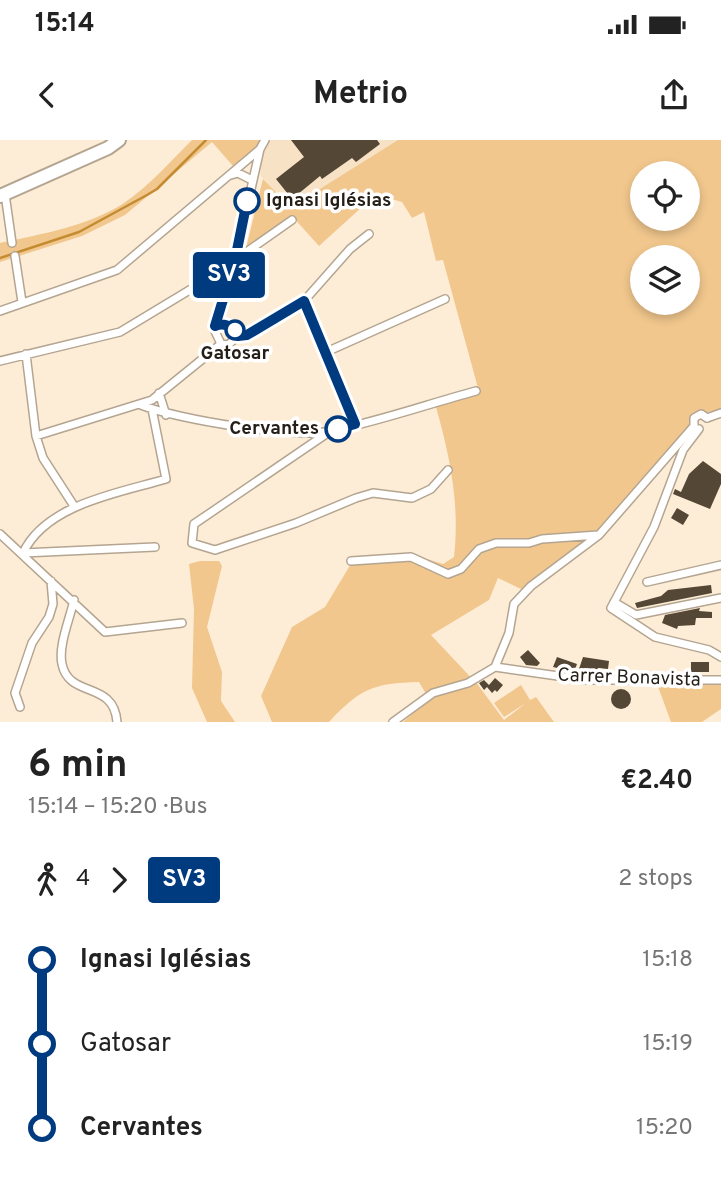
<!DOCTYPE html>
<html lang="en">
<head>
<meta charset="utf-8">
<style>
	body { margin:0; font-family:Overpass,sans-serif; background:#f2f2f2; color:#222; height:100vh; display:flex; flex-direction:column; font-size:26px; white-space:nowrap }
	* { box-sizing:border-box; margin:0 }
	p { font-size:23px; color:#767676 }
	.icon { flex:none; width:38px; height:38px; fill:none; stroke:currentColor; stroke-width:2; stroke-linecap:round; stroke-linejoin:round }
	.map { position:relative; height:582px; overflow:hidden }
	.drawer { display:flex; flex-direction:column; background:#fff; flex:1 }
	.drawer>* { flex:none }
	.badge { padding:0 14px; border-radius:5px; font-size:24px; line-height:46px }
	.controls { position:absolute; left:630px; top:21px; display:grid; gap:14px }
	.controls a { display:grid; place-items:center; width:70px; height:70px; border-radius:50%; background:#fff; box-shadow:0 4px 10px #0003; font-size:35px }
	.map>.badge { position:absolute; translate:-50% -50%; box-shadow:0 0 0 4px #fff }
	.legs { display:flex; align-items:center; gap:10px; height:77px; padding:0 28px; font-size:23px }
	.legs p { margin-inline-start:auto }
	.summary { display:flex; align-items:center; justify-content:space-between; height:119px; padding:0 28px }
	h1 { font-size:38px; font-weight:700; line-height:52px }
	ul { padding:0 28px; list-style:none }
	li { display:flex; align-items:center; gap:24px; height:84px; font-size:26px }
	li i { display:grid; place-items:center; width:10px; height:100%; margin:0 9px; background:currentColor }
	li i::after { content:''; width:18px; height:18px; margin:-9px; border:5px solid; border-radius:50%; background:#fff }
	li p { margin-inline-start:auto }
	li:first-child i { background:linear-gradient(#0000 50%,currentColor 0) }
	li:last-child i { background:linear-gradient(currentColor 50%,#0000 0) }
	.status { display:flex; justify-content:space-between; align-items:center; height:49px; padding:0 35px; background:#fff; direction:ltr }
	.status svg { height:19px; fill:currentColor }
	header { display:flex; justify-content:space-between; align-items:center; height:91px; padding:0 28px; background:#fff; font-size:32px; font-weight:700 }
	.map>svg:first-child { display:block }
</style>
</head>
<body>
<div class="status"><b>15:14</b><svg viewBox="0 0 49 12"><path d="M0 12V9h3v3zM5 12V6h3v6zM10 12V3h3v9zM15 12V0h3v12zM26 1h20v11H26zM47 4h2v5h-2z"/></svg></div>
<header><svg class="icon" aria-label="back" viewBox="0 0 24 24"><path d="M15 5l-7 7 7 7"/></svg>Metrio<svg class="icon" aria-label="share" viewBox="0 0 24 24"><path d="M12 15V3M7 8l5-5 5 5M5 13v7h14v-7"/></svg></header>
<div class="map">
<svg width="721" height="582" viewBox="0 0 721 582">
	<rect width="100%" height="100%" fill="#fdedd7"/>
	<path fill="#f7e2c6" d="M260 0H398L291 67 261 36 256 8Z"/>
	<path fill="#f1c78d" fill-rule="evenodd" d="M192 0H260L256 8 233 26 212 2 125 75 82 96 0 122V103C42 94 88 86 124 63 150 45 170 22 192 0Z
		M398 0H721V270L694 274 688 289 599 390 523 450 498 438 489 460 431 495 478 545 504 580 526 563 504 577 494 563 521 545 530 560 536 557 554 582H403L429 559 419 542C373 543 360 549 329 582H272L261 556 292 487 325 467 355 417 411 414 443 424 454 417C460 364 450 317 436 267L478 248 443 120 436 121 424 72 412 78 402 62 385 57 362 67 319 106 292 76 246 108 263 39 291 67ZM642 33H688V79H642ZM642 117H688V163H642Z
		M200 421H219L222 426 207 487 222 532 221 561 235 582H207L192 548 194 469 189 424Z
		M657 544 721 545V569L702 582H671Z"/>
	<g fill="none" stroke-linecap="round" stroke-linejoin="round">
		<path stroke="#c48b31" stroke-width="2.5" d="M0 118 79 92 147 55 157 49 206 0"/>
	</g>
	<path fill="#544735" d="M291 0H377L380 4 356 22 352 18 322 39 320 36 292 59 276 39 304 17Z
		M703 321 721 334V344L710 369 673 354 675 349 681 352 689 334Z
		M677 368 689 375 683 385 671 378Z
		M711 445 712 453 637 468 635 463 661 456 668 450Z
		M700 468 699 471 712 472V478H696L695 485 678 486 677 489 662 483 665 475Z
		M528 510 540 523 537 526 526 525 520 517Z
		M557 517 577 524 574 532 553 527Z
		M583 517 609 521 608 529 598 528V534L579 529Z
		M691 522H709V532H691Z
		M495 538 503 545 497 552 495 550 492 553 487 547 484 550 479 543 484 540 489 545Z
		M611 559a10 10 0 1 1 20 0a10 10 0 1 1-20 0Z"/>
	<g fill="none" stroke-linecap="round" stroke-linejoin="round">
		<g stroke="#b4a591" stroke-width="10">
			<path id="street" d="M265 0 260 9 235 120 214 189 221 204 228 205 238 196 247 195 304 161 350 109 369 94
				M231 35 238 33 252 40
				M5 54 12 103
				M15 116 22 162
				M235 120 292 80
				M304 161 355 284
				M0 171 117 130 259 10
				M215 186C225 182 233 187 238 196
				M324 213 445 159
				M26 214 36 296 43 318 74 366
				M0 221 120 192 231 125
				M159 253 166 275
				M141 265C176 279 295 299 331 291 380 281 428 264 476 251
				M707 278 721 273
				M699 289 683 310 654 387 611 468 655 497 709 510 721 517
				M329 292 194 384 192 403 215 410 296 383 356 358 373 353 412 358 431 349 448 330
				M36 296 152 260 221 204
				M0 394 105 492 182 483
				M23 413C46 364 119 353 166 339L152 269
				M23 413 155 407
				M351 421 411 417 448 434 461 429 479 409 496 403H529L542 399 598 395
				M647 442 721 425
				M74 460C70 478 58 506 62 524 69 559 114 540 117 582
				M614 462 636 475 721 458
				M495 527 586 540H721
				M20 567 15 553 32 503 49 477 53 464 51 441
				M393 582 433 553 468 543 495 527 509 493 514 464 531 446 599 395 694 286V278L701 274 707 278"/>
		</g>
		<g stroke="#b4a591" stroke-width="16">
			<path id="primary" d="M0 56 108 8 119 0"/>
		</g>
		<use href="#street" stroke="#fff" stroke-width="7"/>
		<use href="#primary" stroke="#fff" stroke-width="12"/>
	</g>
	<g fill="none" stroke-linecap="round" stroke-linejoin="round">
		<g stroke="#fff" stroke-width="16">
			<path id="line-1" d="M247 61 235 120 215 186C225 182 233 187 238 196L247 195 304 161 355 284 338 289"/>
		</g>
		<use href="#line-1" stroke="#003b80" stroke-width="10"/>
	</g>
	<g fill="#fff" stroke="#003b80" stroke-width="3.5">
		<circle cx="247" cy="61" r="12"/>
		<circle cx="235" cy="190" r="9"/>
		<circle cx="338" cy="289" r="12"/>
	</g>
	<g text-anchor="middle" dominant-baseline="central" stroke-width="7" stroke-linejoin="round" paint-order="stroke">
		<g font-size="19" font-weight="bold" fill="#241e17" stroke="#fff" text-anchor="start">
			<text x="266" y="61">Ignasi Iglésias</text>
			<text x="235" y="214" text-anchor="middle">Gatosar</text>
			<text x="319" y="289" text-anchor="end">Cervantes</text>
		</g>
		<g font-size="19" fill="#241e17" stroke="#fff">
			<text transform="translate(629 538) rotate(2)">Carrer Bonavista</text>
		</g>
	</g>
</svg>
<div class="controls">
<a><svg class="icon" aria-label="locate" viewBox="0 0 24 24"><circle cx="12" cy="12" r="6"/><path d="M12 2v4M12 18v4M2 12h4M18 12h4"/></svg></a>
<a><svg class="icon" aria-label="layers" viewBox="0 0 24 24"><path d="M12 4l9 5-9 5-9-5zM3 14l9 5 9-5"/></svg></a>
</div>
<b class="badge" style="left:229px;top:135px;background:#003b80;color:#fff">SV3</b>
</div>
<section class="drawer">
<div class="summary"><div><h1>6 min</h1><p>15:14 – 15:20 · Bus</p></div><b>€2.40</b></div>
<div class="legs"><svg class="icon" aria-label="walk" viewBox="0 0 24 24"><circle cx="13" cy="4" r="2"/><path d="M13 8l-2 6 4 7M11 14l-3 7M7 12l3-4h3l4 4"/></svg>4<svg class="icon" aria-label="forward" viewBox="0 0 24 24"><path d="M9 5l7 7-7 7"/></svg><b class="badge" style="background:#003b80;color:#fff">SV3</b><p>2 stops</p></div>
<ul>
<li><i style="color:#003b80"></i><b>Ignasi Iglésias</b><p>15:18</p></li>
<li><i style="color:#003b80"></i><span>Gatosar</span><p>15:19</p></li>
<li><i style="color:#003b80"></i><b>Cervantes</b><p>15:20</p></li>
</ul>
</section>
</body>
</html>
